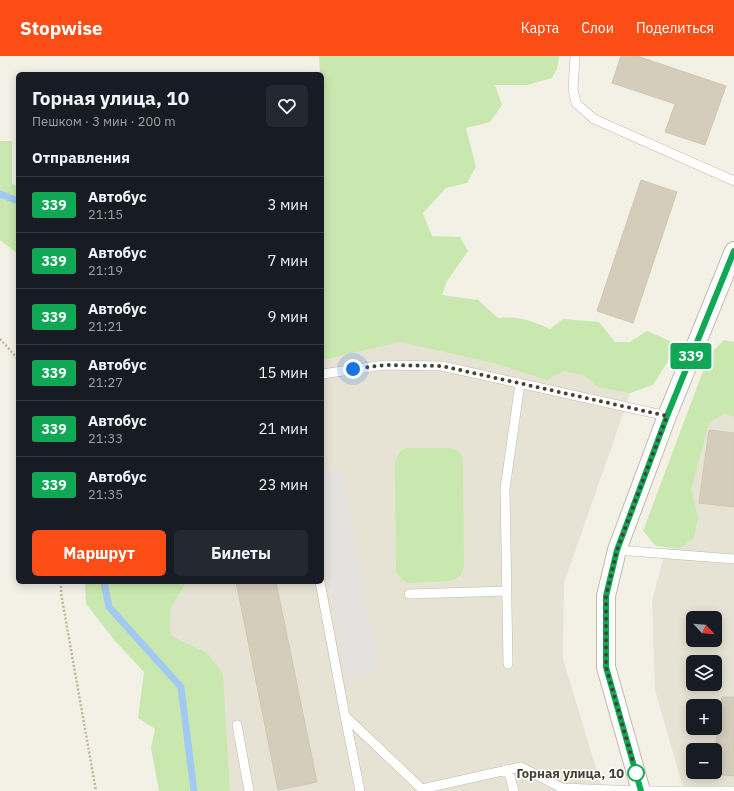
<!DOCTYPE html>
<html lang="ru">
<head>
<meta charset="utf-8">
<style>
	body { margin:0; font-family:"IBM Plex Sans",sans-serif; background:#242831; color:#f1f3f6; height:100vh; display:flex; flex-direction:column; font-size:15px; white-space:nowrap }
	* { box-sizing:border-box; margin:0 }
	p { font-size:13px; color:#9ea1a6 }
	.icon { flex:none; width:22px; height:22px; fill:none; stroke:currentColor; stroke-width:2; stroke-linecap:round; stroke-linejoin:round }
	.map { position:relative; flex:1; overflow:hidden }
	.details { position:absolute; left:16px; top:16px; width:308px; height:512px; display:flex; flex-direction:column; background:#171b24; border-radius:6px; box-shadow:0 2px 10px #0003 }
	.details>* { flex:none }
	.badge { padding:0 8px; border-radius:3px; font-size:14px; line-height:26px }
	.needle { width:26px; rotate:116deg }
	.tools { position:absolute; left:686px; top:555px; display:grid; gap:8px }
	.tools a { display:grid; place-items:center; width:36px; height:36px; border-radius:6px; background:#171b24; box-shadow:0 2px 10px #0003; font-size:20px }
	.you { position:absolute; width:20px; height:20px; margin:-10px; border:3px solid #fff; border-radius:50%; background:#1a73e8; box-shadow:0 0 0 6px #1a73e833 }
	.map>.badge { position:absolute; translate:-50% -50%; box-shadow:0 0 0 2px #fff }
	h2 { padding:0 16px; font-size:15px; line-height:36px }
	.round { display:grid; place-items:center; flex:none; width:42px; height:42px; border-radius:6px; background:#242831 }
	.headline { display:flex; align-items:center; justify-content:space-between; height:68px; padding:0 16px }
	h1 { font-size:19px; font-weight:800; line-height:30px }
	.button { display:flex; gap:8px; margin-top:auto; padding:8px 16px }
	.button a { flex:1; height:46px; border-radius:6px; background:#fb4d15; color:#fff; font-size:16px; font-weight:800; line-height:46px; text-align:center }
	.button a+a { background:#242831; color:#f1f3f6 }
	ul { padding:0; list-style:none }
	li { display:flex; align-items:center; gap:12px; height:56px; padding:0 16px; border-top:1px solid #363941 }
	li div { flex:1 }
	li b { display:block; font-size:15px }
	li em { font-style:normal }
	li .badge { min-width:44px; font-weight:700; text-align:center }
	header { display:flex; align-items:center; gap:24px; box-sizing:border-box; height:56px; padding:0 20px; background:#fb4d15; color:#fff }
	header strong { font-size:19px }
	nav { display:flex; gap:22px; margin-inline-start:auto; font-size:14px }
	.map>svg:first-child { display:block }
</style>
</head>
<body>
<header>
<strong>Stopwise</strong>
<nav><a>Карта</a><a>Слои</a><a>Поделиться</a></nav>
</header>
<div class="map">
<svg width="734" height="735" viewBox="0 0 734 735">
	<rect width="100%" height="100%" fill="#f3f1e6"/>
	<path fill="#e7e3d4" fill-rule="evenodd" d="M418 280 636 321 564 527 563 603 603 735H226L119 526H322V298Z
		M734 302V735H684L655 634 652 545 687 415ZM693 562H715V584H693ZM693 606H715V628H693ZM693 650H715V672H693ZM693 694H715V716H693Z"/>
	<path fill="#c9e8af" d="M319 0H559L557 13 552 22 527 29H495L502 49 490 66 466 72 476 111 467 127 446 132 423 157 432 180 460 181 468 195 447 225 442 239 478 244 498 262C518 260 533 265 550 273L563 263 599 266 615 286H630L647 275 670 285 669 304 653 329 630 337 598 331 583 319 564 315 546 324 494 307 400 286 322 304V18H320Z
		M0 85H12V128L18 130V198L0 184Z
		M724 284 734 286V362L726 357 709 367 691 434 698 461 694 482 680 492 656 490 643 475 709 299Z
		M405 392H451L458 395 463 401 464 511 460 520 451 525 409 527 401 523 396 516 395 406 399 397Z
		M85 526H186L170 553V579L207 597 223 618 230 735H159L151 692 155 673 138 662 144 616 115 585 86 548Z"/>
	<path fill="#e4e2de" d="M341 413 380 615 348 622 322 490V417Z"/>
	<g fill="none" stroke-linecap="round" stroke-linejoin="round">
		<path stroke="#a2c9f1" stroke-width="7" d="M0 138 18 145
			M104 526 109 551 181 631 194 735"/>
	</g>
	<path fill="#d5cdbc" stroke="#d0c6af" d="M621 0H637L726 30 705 89 665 76 675 48 612 27Z
		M641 124 677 136 633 267 597 255Z
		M709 374 734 377V451L699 447Z
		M236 526H276L317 726 278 734Z
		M722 641H734V720L715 718V695Z"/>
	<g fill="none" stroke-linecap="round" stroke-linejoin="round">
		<g stroke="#bfb9a9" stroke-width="10">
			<path id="lane" d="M575 0 573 33 576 47 594 63 734 125
				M322 318 385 309 442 310 667 360
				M617 494 734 503
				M320 526 345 660 422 733 521 711 562 732 641 735H734
				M409 538 507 535
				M508 608 505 433 520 327
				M345 660 360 735
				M237 669 249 735
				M508 713 514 735"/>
		</g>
		<g stroke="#bfb9a9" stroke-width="20">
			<path id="street" d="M641 735 606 611V540L617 494 667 360 734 195"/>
		</g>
		<path stroke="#c1b79a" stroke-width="2.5" stroke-dasharray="2 2" stroke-linecap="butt" d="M0 283 18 303
			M61 526V537L96 735"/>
		<use href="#lane" stroke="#fff" stroke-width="9"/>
		<use href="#street" stroke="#fff" stroke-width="18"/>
	</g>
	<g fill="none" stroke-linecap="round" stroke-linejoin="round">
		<g stroke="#fff" stroke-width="9">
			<path id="line" d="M641 735 606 611V540L617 494 667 360 734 195"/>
		</g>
		<use href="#line" stroke="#10a855" stroke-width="6"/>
		<path stroke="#464135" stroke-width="4" stroke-dasharray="0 7.2" d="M353 313 385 309 442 310 667 360 617 494 606 540V611L636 717"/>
	</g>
	<circle fill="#fff" stroke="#10a855" stroke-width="2" cx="636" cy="717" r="8"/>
	<g text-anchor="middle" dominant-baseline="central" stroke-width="3" stroke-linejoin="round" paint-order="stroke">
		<g font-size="13" font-weight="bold" fill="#464135" stroke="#fff" text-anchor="end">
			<text x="624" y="717">Горная улица, 10</text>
		</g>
	</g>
</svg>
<div class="tools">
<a><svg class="needle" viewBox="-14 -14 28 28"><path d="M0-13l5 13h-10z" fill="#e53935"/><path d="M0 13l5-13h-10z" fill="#9ea1a6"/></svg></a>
<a><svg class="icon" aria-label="layers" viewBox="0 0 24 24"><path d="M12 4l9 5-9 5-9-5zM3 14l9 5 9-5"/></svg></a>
<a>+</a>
<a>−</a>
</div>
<div class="you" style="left:353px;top:313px"></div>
<b class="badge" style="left:691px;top:300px;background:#10a855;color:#fff">339</b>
<section class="details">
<div class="headline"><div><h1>Горная улица, 10</h1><p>Пешком · 3 мин · 200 m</p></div><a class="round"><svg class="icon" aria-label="heart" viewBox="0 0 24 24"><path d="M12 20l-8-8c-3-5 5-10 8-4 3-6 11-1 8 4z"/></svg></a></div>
<h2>Отправления</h2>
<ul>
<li><span class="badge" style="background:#10a855;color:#fff">339</span><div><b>Автобус</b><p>21:15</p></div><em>3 мин</em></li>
<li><span class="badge" style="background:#10a855;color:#fff">339</span><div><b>Автобус</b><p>21:19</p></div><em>7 мин</em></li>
<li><span class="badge" style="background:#10a855;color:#fff">339</span><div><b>Автобус</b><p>21:21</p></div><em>9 мин</em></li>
<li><span class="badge" style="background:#10a855;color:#fff">339</span><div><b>Автобус</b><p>21:27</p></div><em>15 мин</em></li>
<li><span class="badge" style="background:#10a855;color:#fff">339</span><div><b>Автобус</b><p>21:33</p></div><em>21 мин</em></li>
<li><span class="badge" style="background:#10a855;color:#fff">339</span><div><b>Автобус</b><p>21:35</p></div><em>23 мин</em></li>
</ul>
<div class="button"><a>Маршрут</a><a>Билеты</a></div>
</section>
</div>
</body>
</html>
